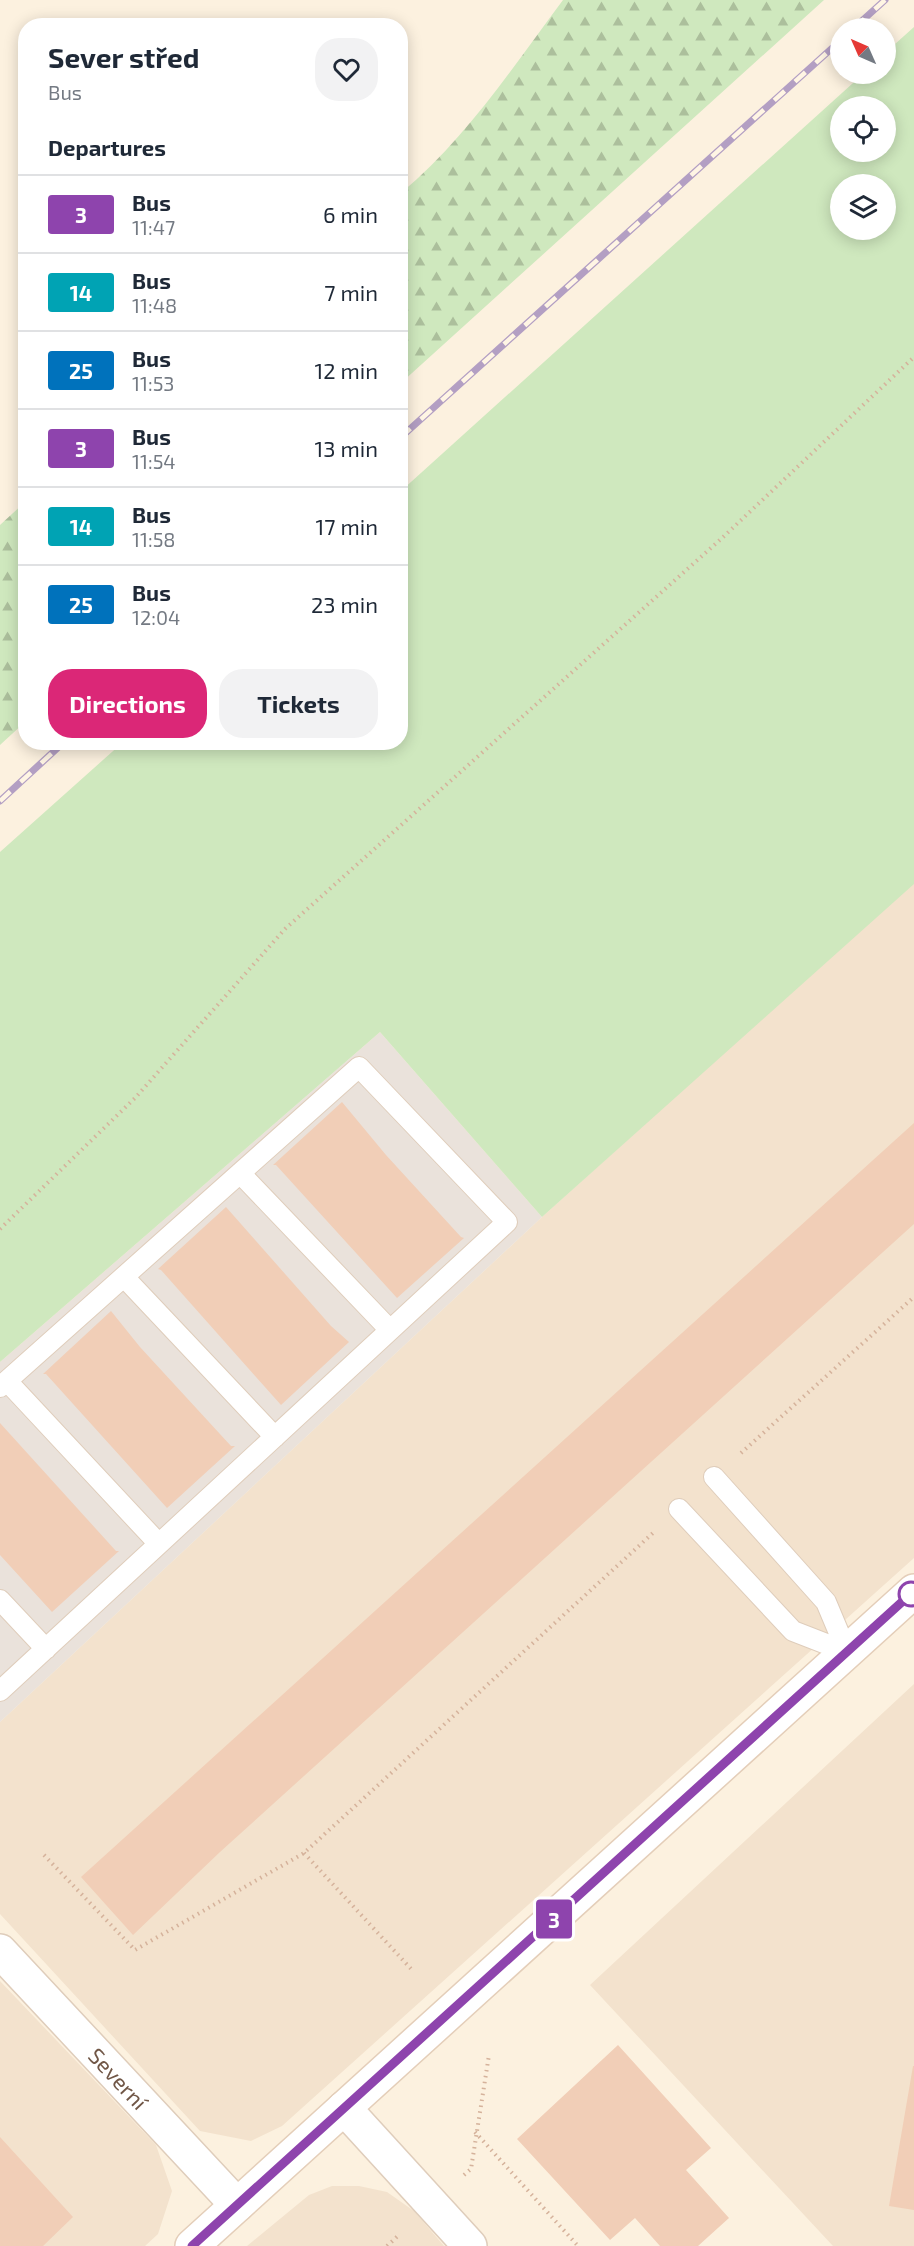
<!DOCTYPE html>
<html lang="en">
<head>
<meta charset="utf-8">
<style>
	body { margin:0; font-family:"Exo 2",sans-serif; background:#f2f2f3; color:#1f2937; height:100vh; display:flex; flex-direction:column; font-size:22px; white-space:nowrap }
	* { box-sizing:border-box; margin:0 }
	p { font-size:20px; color:#747a83 }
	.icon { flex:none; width:33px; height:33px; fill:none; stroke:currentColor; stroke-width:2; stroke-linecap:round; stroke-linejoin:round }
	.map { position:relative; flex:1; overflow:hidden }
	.sheet { position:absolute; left:18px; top:18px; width:390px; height:732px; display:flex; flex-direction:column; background:#fff; border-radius:24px; box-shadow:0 3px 15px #0003 }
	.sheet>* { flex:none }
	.badge { padding:0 12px; border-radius:4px; font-size:21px; line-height:39px }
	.needle { width:39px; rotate:315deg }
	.fabs { position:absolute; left:830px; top:18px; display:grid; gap:12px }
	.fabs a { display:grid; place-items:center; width:66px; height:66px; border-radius:50%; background:#fff; box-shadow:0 3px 15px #0003; font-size:30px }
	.map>.badge { position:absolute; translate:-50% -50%; box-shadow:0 0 0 3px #fff }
	h2 { padding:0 30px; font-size:22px; line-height:54px }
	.round { display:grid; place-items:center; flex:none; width:63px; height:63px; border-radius:24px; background:#f2f2f3 }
	.headline { display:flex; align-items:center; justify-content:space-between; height:102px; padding:0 30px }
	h1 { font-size:28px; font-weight:700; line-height:45px }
	.button { display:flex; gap:12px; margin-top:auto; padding:12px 30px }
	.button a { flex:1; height:69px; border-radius:24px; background:#db2777; color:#fff; font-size:24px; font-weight:700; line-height:69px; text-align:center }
	.button a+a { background:#f2f2f3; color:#1f2937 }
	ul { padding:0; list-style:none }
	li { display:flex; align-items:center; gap:18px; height:78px; padding:0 30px; border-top:2px solid #e0e1e3 }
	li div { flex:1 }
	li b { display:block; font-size:22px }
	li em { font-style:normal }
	li .badge { min-width:66px; font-weight:700; text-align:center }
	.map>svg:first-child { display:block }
</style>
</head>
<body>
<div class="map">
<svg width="914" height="2246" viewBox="0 0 914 2246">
	<defs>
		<pattern id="forest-firs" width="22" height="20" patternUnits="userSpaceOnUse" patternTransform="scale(1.5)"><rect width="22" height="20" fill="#cfe8be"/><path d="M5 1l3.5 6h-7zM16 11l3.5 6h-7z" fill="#acbf9c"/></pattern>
	</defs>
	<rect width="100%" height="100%" fill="#fcf1df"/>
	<path fill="#f3e2cd" d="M914 881V1558L282 2126 251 2141 200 2131 0 1914V1722L542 1217Z
		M914 1684V2246H833L590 1985Z
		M0 1981 156 2145 172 2191 158 2234 145 2246H0Z
		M332 2186H359L387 2192 414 2211 444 2246H247L309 2195Z"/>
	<path fill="#eae2db" d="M380 1032 542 1217 0 1722V1362Z"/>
	<path fill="#cfe8be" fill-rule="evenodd" d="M914 27V884L542 1217 380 1032 0 1362V852L122 743 400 742 401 491 863 74H885V53ZM840 106H885V152H840ZM840 184H885V230H840Z"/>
	<path fill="url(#forest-firs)" d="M563 0H824L401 383V193C465 140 513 67 563 0Z
		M25 502V722L0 745V525Z"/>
	<path fill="#f1ceb7" d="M342 1102 386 1155 461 1237 464 1238 397 1298 276 1165H273Z
		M914 1123V1224L220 1852 133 1935 81 1877Z
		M226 1207 331 1326 349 1342 281 1405 161 1270 158 1269Z
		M111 1311 140 1347 231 1446H235L167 1508 46 1374H43Z
		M0 1423 116 1551H119L52 1612 0 1555Z
		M618 2045 711 2148 686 2170 729 2218 698 2246H660L635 2218 610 2240 517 2139Z
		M913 2066H914V2210L889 2206Z
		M0 2137 73 2217 43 2246H0Z"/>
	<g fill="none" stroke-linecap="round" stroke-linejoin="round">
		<g stroke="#dfcdbb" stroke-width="22">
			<path id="lane" d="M240 1173 390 1330
				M124 1277 275 1437
				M7 1381 159 1544
				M0 1387 359 1067 507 1222 0 1691
				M714 1477 826 1602 847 1652
				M679 1509 793 1631 847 1652
				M0 1600 46 1649"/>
		</g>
		<g stroke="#dfcdbb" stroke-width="36">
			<g id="street">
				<path id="s1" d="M0 1951 237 2205"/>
				<path d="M344 2108 470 2246"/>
			</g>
		</g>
		<g stroke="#e4ceb9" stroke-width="36">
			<path id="secondary" d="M192 2246 914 1591"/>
		</g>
		<path stroke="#d5b29b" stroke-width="4" stroke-dasharray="1.5 4.5" stroke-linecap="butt" d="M0 1229 135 1098 285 929 721 539 914 357
			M741 1453 914 1297
			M304 1853 413 1971
			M44 1855 135 1950 304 1853 653 1533
			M475 2132 578 2246
			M464 2175 471 2169 489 2055
			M387 2246 400 2234"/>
		<use href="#lane" stroke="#fff" stroke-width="20"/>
		<use href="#street" stroke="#fff" stroke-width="33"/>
		<use href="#secondary" stroke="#fff" stroke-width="33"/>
		<g stroke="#b39fc3" stroke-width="7">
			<path id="rail" d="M854 28 885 0
				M400 438 840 41
				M0 801 64 742"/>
		</g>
		<use href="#rail" stroke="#fff5e4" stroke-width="4.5" stroke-dasharray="14" stroke-linecap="butt"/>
	</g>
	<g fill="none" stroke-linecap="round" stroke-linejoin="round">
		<g stroke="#fff" stroke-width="14">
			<path id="line" d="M192 2246 914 1591"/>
		</g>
		<use href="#line" stroke="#8e44ad" stroke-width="9"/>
	</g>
	<circle fill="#fff" stroke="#8e44ad" stroke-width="3" cx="911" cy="1594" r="12"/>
	<g text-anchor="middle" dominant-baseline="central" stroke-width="4.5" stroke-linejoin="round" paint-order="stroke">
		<g font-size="22" fill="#715747" stroke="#fff5e4">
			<text stroke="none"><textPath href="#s1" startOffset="174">Severní</textPath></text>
		</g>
	</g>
</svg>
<div class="fabs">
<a><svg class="needle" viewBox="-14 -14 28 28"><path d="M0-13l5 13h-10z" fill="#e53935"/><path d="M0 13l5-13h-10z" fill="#747a83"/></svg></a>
<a><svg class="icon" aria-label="locate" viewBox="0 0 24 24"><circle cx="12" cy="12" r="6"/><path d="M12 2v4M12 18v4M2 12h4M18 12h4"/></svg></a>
<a><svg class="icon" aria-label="layers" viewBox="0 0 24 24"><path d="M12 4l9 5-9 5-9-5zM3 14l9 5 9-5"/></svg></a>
</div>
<b class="badge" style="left:554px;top:1919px;background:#8e44ad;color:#fff">3</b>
<section class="sheet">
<div class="headline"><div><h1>Sever střed</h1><p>Bus</p></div><a class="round"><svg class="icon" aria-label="heart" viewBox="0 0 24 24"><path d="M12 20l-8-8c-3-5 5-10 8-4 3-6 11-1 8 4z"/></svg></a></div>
<h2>Departures</h2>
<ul>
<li><span class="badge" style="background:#8e44ad;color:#fff">3</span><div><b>Bus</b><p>11:47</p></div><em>6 min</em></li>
<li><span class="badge" style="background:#00a3b4;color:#fff">14</span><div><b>Bus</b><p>11:48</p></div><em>7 min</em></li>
<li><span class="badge" style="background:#0072bc;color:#fff">25</span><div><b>Bus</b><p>11:53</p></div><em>12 min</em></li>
<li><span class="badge" style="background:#8e44ad;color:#fff">3</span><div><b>Bus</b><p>11:54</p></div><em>13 min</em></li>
<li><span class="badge" style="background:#00a3b4;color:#fff">14</span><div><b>Bus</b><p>11:58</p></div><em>17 min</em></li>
<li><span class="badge" style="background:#0072bc;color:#fff">25</span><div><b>Bus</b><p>12:04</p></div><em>23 min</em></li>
</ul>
<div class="button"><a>Directions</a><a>Tickets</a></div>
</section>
</div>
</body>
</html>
